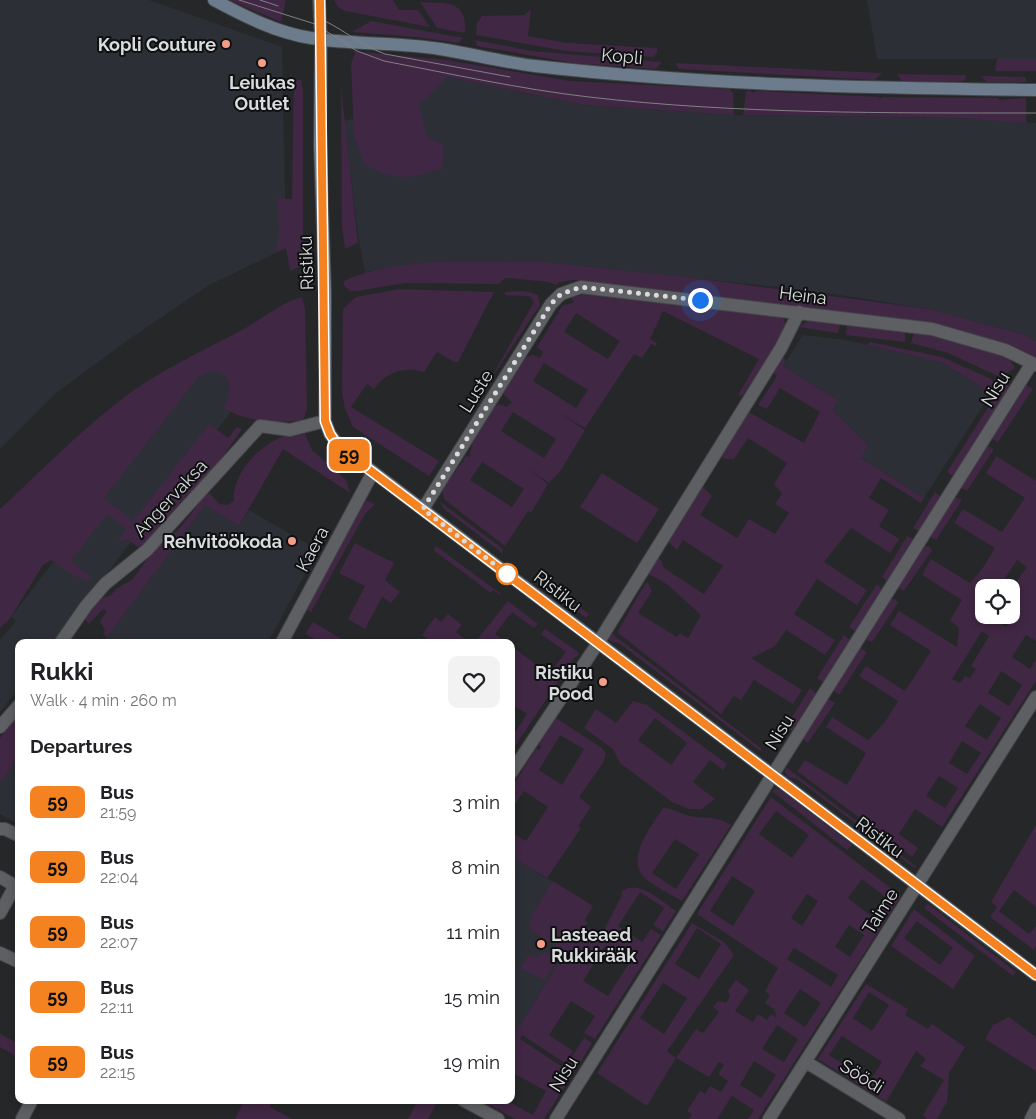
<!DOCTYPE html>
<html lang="en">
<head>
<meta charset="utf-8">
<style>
	body { margin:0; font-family:Raleway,sans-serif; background:#f2f2f2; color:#202124; height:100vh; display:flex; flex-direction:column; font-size:19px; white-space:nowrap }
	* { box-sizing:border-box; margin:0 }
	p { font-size:16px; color:#757577 }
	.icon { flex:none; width:28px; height:28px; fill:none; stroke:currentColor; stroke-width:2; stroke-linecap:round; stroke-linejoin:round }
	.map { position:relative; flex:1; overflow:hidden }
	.side { position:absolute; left:15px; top:639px; width:500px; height:465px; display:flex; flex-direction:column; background:#fff; border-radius:10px; box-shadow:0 2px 8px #0003 }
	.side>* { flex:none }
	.badge { padding:0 10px; border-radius:8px; font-size:18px; line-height:32px }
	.controls { position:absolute; left:975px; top:579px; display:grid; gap:10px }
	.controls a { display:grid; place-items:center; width:45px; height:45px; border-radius:10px; background:#fff; box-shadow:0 2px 8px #0003; font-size:25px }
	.you { position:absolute; width:25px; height:25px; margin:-12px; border:4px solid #fff; border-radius:50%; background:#1a73e8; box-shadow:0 0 0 8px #1a73e833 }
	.map>.badge { position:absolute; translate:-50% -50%; box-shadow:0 0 0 2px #fff }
	h2 { padding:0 15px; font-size:19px; line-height:45px }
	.round { display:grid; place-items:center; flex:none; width:52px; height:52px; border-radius:10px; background:#f2f2f2 }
	.summary { display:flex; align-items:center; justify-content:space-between; height:85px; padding:0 15px }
	h1 { font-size:24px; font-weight:700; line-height:38px }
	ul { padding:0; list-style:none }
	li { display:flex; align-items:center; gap:15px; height:65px; padding:0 15px }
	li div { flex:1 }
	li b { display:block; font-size:19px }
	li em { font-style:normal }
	li .badge { min-width:55px; font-weight:700; text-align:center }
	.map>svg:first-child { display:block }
</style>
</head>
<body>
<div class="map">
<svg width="1036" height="1119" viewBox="0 0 1036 1119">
	<rect width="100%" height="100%" fill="#262729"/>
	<path fill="#2d2f37" d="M0 0H149L282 47 286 248 209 285 128 340 56 393 0 449Z
		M867 0H1036V59H877Z
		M368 61 585 105 734 115 959 118 1036 123V341L1022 334 929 309 813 291 544 262 414 264 365 272 359 241 344 121 356 118Z
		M803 335 846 340 941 362 991 393 924 498 860 457 868 445 833 410 838 400 783 366Z
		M207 361 247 391 54 642H19V688L0 712V640L16 621 11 617Z
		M205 504 239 526 249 510 318 550 268 642H103Z
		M19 757V825L0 814V783Z
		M511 857 593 906 511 1040Z"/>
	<path fill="#402743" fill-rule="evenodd" d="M229 0H284L286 1 281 22Z
		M334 0H393L399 10H418L430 27 345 11 338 7Z
		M420 2C449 3 467 0 465 33L437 28Z
		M531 9 528 36 567 43 657 48V53L653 57 566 51 476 35 477 23 482 16 524 15Z
		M371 21 463 38 459 43 417 37 352 32Z
		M475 40 532 51 662 62 656 69 574 63 477 46Z
		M352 51 446 60 570 81 729 89 733 93 734 115 585 105 447 77 419 105 427 137 444 145 442 169C405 179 398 182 364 164L354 135 351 64 355 53Z
		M997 59H1036V71H995Z
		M675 63 882 73 875 80 679 69Z
		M897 74 966 75 965 80 959 82 902 81Z
		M981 76 1026 77V82H987Z
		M294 80H301L303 91V265L290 271 286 248 276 252 279 233 278 198 292 199Z
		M341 86 358 243 345 249 342 227Z
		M750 90 753 93 756 91 879 97 880 99 882 97 998 98V100L1026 98V123L959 118 743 115 746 92Z
		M544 262 686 277 929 309 1022 334 1036 341V359L927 323 573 280 559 282 556 285 548 282 510 278H505L499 284 406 283 357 291H350L344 285V281C400 255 483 263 544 262Z
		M400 289 494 292 458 362H454L437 352 424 372C404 366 386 372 374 389L367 384 351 407 439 461 429 476 353 427 345 409 342 392 343 309 356 297Z
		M525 291 538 295 540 305 487 385 534 302 529 296 505 295V292Z
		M580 294 774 315 784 319 786 327 777 346 743 395 739 396 738 395 759 359 663 311 650 339 657 343 656 346 651 344 642 358 634 354 585 428 559 413 585 430 561 470 549 483 525 467 548 484 531 513 528 511 505 546 445 500 442 491 466 456 469 457 473 441 494 408 499 404 506 407 512 402 504 395V390L526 357 533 355 540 358 543 352 537 347 562 306 574 302 570 297ZM576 313 620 341 608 359 564 332ZM544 363 588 390 576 408 533 381ZM513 412 556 439 544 458 501 431ZM482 462 524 489 512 507 470 480Z
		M302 297 305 308 307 410 303 420C278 424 244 422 223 407 233 393 233 373 212 371L198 377 104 498 133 521 209 424 228 438 237 427 242 429 214 469 195 491 189 493 170 514 167 523 148 543 138 547 128 540 117 542 127 529 107 514 71 561 91 577 87 581 74 576 51 560 43 565 9 620 0 628V509C39 473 76 435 118 402 154 373 199 353 240 331 261 320 280 303 302 297Z
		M814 319 841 322 838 333 799 327 806 322Z
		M847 324 905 330V342L846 335Z
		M914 332 982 348 1009 358 1015 368 1000 377 948 353 911 343Z
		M870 342 942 357 991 379 996 385 991 393 941 362 867 345Z
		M781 356 786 360 783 366 838 400 833 410 868 445 861 458 924 498 921 503 881 478 869 498 889 510 879 526 899 539 890 553 851 528 824 562 867 590 857 605 817 579 794 614 835 640 825 655 786 630 775 646 751 658 802 690 793 704 754 680 741 700 734 696 721 714 617 632 647 581 652 591 638 613 677 637 680 633 688 638 701 615 668 585 647 573 656 557 661 560 664 568 704 594 723 566 683 540 677 550 667 541 701 485 712 496 700 515 737 538 749 519 775 534 789 513 775 504 782 494 774 484 787 463 748 438 734 459H724L721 453 747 411 804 443 820 412 780 388 767 409 758 405 777 376 771 371Z
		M1003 384 1010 386 953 476 947 472Z
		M1026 385 1033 389 998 442 992 439Z
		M305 434 312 450 346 480 350 493 283 449 239 526 205 505 107 637 103 634 105 630 100 621 107 611 103 609 89 624 83 617 96 600 111 595 117 588 132 580 151 554 179 529 194 510 204 494 210 493 219 504 228 505 234 501C231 474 261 443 285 436 291 434 298 435 305 434Z
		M988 446 994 449 967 491 961 488Z
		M996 456 1036 481V641L1026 635 1012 657 1030 669 1036 660V681L942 827 915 809 899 834 918 848 912 857 797 771 805 760 847 785 866 753 826 727 832 717 868 740 885 722 898 701 859 676 866 666 905 691 931 651 890 625 899 611 957 647 959 628 950 620 962 600 922 575 931 559 970 583 982 569 995 548 954 523 963 509 1002 532 1025 498 986 473ZM1017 560 1027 567 1014 585 1005 578ZM984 588H1011V608L1017 612 1013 617 1007 615 1012 618 1006 627 997 621 1001 615H984ZM982 631 989 636 971 666 976 669 970 678 965 676 960 683 952 679ZM1001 671 1022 685 1009 706 988 693ZM980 704 1001 718 987 740 965 726ZM962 741 981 753 967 774 949 763ZM939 776 958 788 945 808 926 796Z
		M602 473 659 509 637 543 580 507Z
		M935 492 940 496 919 531 913 528Z
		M955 497 962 500 936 540 930 537Z
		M366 500 375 504 365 514 311 612 306 609Z
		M439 501 503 549 502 553 444 509Z
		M907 536 913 539 887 581 882 577Z
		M355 543 394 563 385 580 400 592 391 603 382 597 365 629 348 619 365 586 339 573Z
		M436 546 501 594 500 595 493 590 491 593 433 550Z
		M924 547 929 546 932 550 904 591 898 588Z
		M537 575 589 614 586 618 534 577Z
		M877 584 882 589 855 631 849 627Z
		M891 599H895L898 603 872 642 866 640Z
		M508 601 538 624 534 628 512 612 495 634 506 642H475Z
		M448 614 462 625 456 632 469 642H432L422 635 435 617 441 622Z
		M313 622 340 638 341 642H320L305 634Z
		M545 629 578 652 579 655 574 658 511 752V738L527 714 511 704V646L549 674 566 652 541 634Z
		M610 632 762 749 760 751 620 644 610 641 608 637Z
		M844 635 850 640 823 682 817 678Z
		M860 648 867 652 839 695 833 690Z
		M810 688 816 693 792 731 786 727Z
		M828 699 835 703 808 743 802 739Z
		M633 701 647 705 727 764 723 770 710 760 693 782 715 799 702 809H689L672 802 620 763 613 749 584 728 596 709 616 723ZM655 718 687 743 671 765 638 740Z
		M19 713V757L0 783V738Z
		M556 718 602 748 606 754 603 763 579 797 591 807 578 826 581 828 547 878 511 857V832L526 841 548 807 524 791 511 810V788L536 749 539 750 542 746 538 745ZM560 735 584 749 562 785 539 770Z
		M786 767 914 865 919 869 912 866 797 779 788 777 785 772Z
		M776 789 781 790 852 845 847 850 772 791Z
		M771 797 901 896 758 1119H748L754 1110 732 1096 717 1119H689L692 1114 687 1111 700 1091 705 1094 710 1086 721 1092 728 1081 718 1074 724 1065 719 1062 709 1077 676 1058 647 1106 597 1073 692 923 725 943 734 955 667 1051 676 1058 696 1029 703 1033 719 1012 713 1007 718 1001 726 1003 730 996 728 991 736 980 749 990 735 1011 753 1022 758 1014 767 1020 771 1014 777 1018 774 1009 765 1003 770 995 765 991 778 968 697 914ZM776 811 809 835 792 858 759 834ZM732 876 755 891 733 926 710 911ZM862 879 888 899 875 919 848 898ZM807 894 818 901 802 926 791 918ZM849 925 864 935 850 957 835 947ZM697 928 721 944 699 979 675 964ZM794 948 838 975 831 987 787 959ZM663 983 687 998 664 1034 640 1018ZM800 989 821 1003 805 1027 784 1013ZM777 1025 798 1039 784 1062 762 1049ZM754 1061 776 1075 761 1098 740 1085Z
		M663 808C673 808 677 812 686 815 703 820 713 814 731 825L682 901C672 895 649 884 642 875 627 856 653 824 663 808ZM675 839 699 854 676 889 652 873Z
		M1036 825V907L1014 890 999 911 1029 934 1036 926V946L1034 950 990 917 997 907 991 902Z
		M553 881 593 906 585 920 588 922 585 926 601 936 621 897 622 891C639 879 661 901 676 911L663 931 653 925 664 908 640 892 618 926 642 942 651 929 661 935 595 1039 584 1033 595 1016 571 1001 549 1035 573 1051 565 1063 522 1035 520 1039 573 1074 544 1119H515L481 1100H505L533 1115 546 1091 511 1072V1040L565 952 529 929 532 915ZM605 946 630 962 608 996 583 981Z
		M928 904 1016 972 1013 976 924 908Z
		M914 909 975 956 953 989 891 946ZM917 921 953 948 940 965 904 938Z
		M545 952 557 961 544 980 520 968 529 954 536 957Z
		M866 984 908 1009 905 1015 928 1029 932 1024 965 1047 949 1073 947 1102 937 1119H927L923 1115 944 1080 920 1066 926 1059 916 1051 886 1102 818 1059ZM869 992 889 1005 872 1031 853 1018ZM842 1036 882 1062 870 1081 829 1055Z
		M1009 1017 1036 1037V1071L985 1039 993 1025Z
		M0 1034 19 1044V1058L0 1047Z
		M584 1038 592 1043 576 1069 567 1064Z
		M244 1100H273L270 1107 292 1119H235Z
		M418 1100H438L428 1119H408Z"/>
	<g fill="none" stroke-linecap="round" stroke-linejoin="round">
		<g stroke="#444547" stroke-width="14">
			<path id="street" d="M319 0 321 40
				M423 509 551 304 561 294 581 287 932 329 1005 350 1036 365
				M61 642 86 606 105 584 147 550 260 426 290 430 325 421
				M282 642 373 472
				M0 727 19 705
				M511 773 598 643 781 348 799 312
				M0 829H5L19 836
				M0 877 19 888
				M0 913 15 886
				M0 953 19 962
				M806 1062 899 1119
				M463 1100 498 1119
				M22 1119 32 1100
				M556 1119 1032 363
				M769 1119 1036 697
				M1031 1119 1036 1109"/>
		</g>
		<g stroke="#444547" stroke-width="14">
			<path id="secondary" d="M214 0C244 16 277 33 311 38 353 45 397 42 440 49 472 54 503 62 535 66 701 85 869 88 1036 90
				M321 40 320 145 325 291V421L330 434 339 446 1036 975"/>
		</g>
		<use href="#street" stroke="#5e5f62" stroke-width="12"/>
		<use href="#secondary" stroke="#6d7c8d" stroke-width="12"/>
		<path stroke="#808183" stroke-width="1" d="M239 0 315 24 357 51 384 61C452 74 520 89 589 97 736 114 888 113 1036 113
			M260 0 278 6
			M314 16C340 26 359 45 385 54L510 77"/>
	</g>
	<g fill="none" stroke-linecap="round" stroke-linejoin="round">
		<g stroke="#fff" stroke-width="11">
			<path id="line" d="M320 0 325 421 330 434 338 446 1036 975"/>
		</g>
		<use href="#line" stroke="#f58220" stroke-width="8"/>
		<path stroke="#dadbdc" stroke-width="5" stroke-dasharray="0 9" d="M507 574 423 509 551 304 561 294 581 287 700 300"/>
	</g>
	<g fill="#f49e87" stroke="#0f1011" stroke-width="2">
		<circle cx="226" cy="44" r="5"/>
		<circle cx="262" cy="63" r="5"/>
		<circle cx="292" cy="541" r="5"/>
		<circle cx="603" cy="682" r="5"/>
		<circle cx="541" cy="944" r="5"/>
	</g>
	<circle fill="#fff" stroke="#f58220" stroke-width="2.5" cx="507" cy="574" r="10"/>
	<g text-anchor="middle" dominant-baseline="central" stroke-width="4" stroke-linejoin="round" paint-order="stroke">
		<g font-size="18" font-weight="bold" fill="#dadbdc" stroke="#0f1011" text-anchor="end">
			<text x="216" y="44">Kopli Couture</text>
			<text x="262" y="82" text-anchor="middle">Leiukas<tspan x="262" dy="21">Outlet</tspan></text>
			<text x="282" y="541">Rehvitöökoda</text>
			<text x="593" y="672">Ristiku<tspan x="593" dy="21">Pood</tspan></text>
			<text x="551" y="934" text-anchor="start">Lasteaed<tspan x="551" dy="21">Rukkirääk</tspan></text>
		</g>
		<g font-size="18" fill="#dadbdc" stroke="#0f1011">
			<text transform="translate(622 56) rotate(5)">Kopli</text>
			<text transform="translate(306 263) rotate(-92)">Ristiku</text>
			<text transform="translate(803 295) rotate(7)">Heina</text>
			<text transform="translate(995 389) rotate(-58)">Nisu</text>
			<text transform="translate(476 391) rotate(-58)">Luste</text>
			<text transform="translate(170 498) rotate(-47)">Angervaksa</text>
			<text transform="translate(312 549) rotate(-62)">Kaera</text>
			<text transform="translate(558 591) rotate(38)">Ristiku</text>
			<text transform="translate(779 732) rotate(-58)">Nisu</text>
			<text transform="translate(880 837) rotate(37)">Ristiku</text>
			<text transform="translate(880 911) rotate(-58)">Taime</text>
			<text transform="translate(563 1074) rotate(-58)">Nisu</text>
			<text transform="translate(862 1076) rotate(32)">Söödi</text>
		</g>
	</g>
</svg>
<div class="controls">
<a><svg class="icon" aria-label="locate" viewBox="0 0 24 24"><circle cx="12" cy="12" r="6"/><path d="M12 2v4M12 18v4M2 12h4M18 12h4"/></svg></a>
</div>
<div class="you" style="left:700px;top:300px"></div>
<b class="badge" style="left:349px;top:455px;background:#f58220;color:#111">59</b>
<section class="side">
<div class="summary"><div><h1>Rukki</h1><p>Walk · 4 min · 260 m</p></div><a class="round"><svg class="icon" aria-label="heart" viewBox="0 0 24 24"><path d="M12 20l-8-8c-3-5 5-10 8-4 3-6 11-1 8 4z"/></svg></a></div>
<h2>Departures</h2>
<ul>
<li><span class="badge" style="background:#f58220;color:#111">59</span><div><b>Bus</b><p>21:59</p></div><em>3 min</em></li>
<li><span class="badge" style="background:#f58220;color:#111">59</span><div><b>Bus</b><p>22:04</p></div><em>8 min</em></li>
<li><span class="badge" style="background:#f58220;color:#111">59</span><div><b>Bus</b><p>22:07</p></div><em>11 min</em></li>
<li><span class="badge" style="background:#f58220;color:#111">59</span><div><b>Bus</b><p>22:11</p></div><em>15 min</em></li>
<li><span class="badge" style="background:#f58220;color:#111">59</span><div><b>Bus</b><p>22:15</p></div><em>19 min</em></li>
</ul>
</section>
</div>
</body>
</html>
